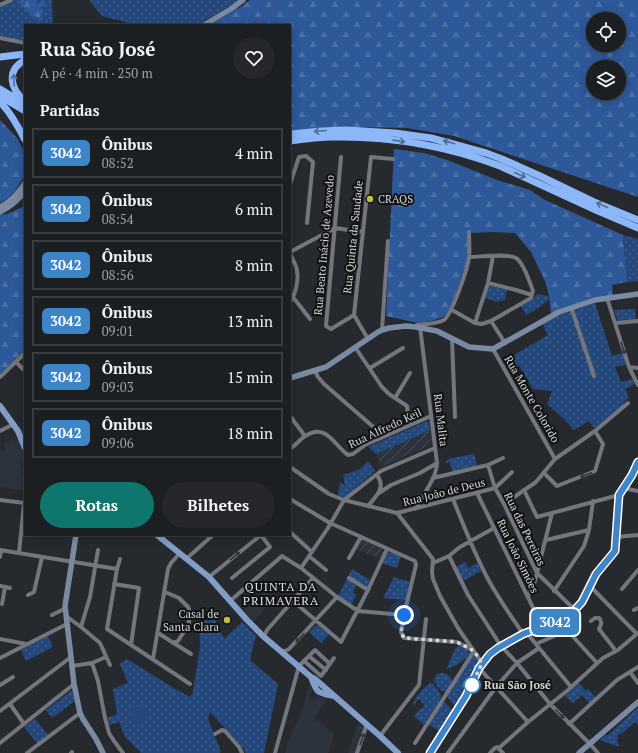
<!DOCTYPE html>
<html lang="pt">
<head>
<meta charset="utf-8">
<style>
	body { margin:0; font-family:"PT Serif",serif; background:#25272a; color:#f1f3f6; height:100vh; display:flex; flex-direction:column; font-size:15px; white-space:nowrap }
	* { box-sizing:border-box; margin:0 }
	p { font-size:13px; color:#a0a2a5 }
	.icon { flex:none; width:22px; height:22px; fill:none; stroke:currentColor; stroke-width:2; stroke-linecap:round; stroke-linejoin:round }
	.map { position:relative; flex:1; overflow:hidden }
	.panel { position:absolute; left:24px; top:24px; width:267px; height:512px; display:flex; flex-direction:column; background:#1c1f22; border-radius:0px; box-shadow:0 2px 10px #0003,0 0 0 1px #3a3d40 }
	.panel>* { flex:none }
	.badge { padding:0 8px; border-radius:6px; font-size:14px; line-height:26px }
	.fabs { position:absolute; left:586px; top:12px; display:grid; gap:8px }
	.fabs a { display:grid; place-items:center; width:40px; height:40px; border-radius:50%; background:#1c1f22; box-shadow:0 2px 10px #0003,0 0 0 1px #3a3d40; font-size:20px }
	.you { position:absolute; width:20px; height:20px; margin:-10px; border:3px solid #fff; border-radius:50%; background:#1a73e8; box-shadow:0 0 0 6px #1a73e833 }
	.map>.badge { position:absolute; translate:-50% -50%; box-shadow:0 0 0 2px #fff }
	h2 { padding:0 16px; font-size:15px; line-height:36px }
	.round { display:grid; place-items:center; flex:none; width:42px; height:42px; border-radius:21px; background:#25272a }
	.head { display:flex; align-items:center; justify-content:space-between; height:68px; padding:0 16px }
	h1 { font-size:19px; font-weight:600; line-height:30px }
	.button { display:flex; gap:8px; margin-top:auto; padding:8px 16px }
	.button a { flex:1; height:46px; border-radius:24px; background:#0f766e; color:#fff; font-size:16px; font-weight:600; line-height:46px; text-align:center }
	.button a+a { background:#25272a; color:#f1f3f6 }
	ul { padding:0; list-style:none }
	li { display:flex; align-items:center; gap:12px; height:50px; margin:0 8px 6px; padding:0 8px; border:2px solid #3a3d40; border-radius:0px }
	li div { flex:1 }
	li b { display:block; font-size:15px }
	li em { font-style:normal }
	li .badge { min-width:44px; font-weight:700; text-align:center }
	.map>svg:first-child { display:block }
</style>
</head>
<body>
<div class="map">
<svg width="638" height="753" viewBox="0 0 638 753">
	<defs>
		<pattern id="industrial-furrows" width="10" height="10" patternUnits="userSpaceOnUse"><rect width="10" height="10" fill="#2d333d"/><path d="M-1 1l2-2M0 10L10 0M9 11l2-2" fill="none" stroke="#4b5058"/></pattern>
		<pattern id="green-dots" width="8" height="8" patternUnits="userSpaceOnUse"><rect width="8" height="8" fill="#25487c"/><path d="M2 2h.1M6 6h.1" fill="none" stroke="#44628e" stroke-width="1.8" stroke-linecap="round"/></pattern>
		<pattern id="forest-firs" width="22" height="20" patternUnits="userSpaceOnUse"><rect width="22" height="20" fill="#2d5899"/><path d="M5 1l3.5 6h-7zM16 11l3.5 6h-7z" fill="#4b6fa7"/></pattern>
	</defs>
	<rect width="100%" height="100%" fill="#26292e"/>
	<path fill="#2d333d" d="M19 438 25 453V457L24 455 21 467 23 470 22 474 23 479 25 476V491L0 487V450H5L4 443Z
		M265 591 273 600 253 622 245 614 244 610 251 603Z
		M310 681 312 692 309 697 314 700 319 697 327 699 314 718 335 734 328 753H285L289 739 302 710Z
		M358 722 364 727 355 753H348Z"/>
	<path fill="url(#industrial-furrows)" d="M430 431 432 443 430 444 431 445 381 467 376 454Z
		M362 540 382 549 383 552 380 559 356 549Z"/>
	<path fill="url(#green-dots)" d="M13 0H52L53 25H25V42L0 37V6Z
		M89 0H238L227 8 197 25H129V23L102 16Z
		M623 235 638 239V281L627 282Z
		M490 286 507 290 505 300 496 302 485 298 488 287Z
		M537 294 548 296 549 299 540 307 526 315 521 306 533 299Z
		M595 303 612 356 623 353 626 365 615 367 621 382 633 379 635 384 625 389 629 398 623 403V406L595 429 589 421 574 430 562 417 547 404 552 391 533 389 519 365 509 372 504 364 515 357 514 355 548 335 542 323 556 316Z
		M635 309 636 320 619 321 617 320 614 310Z
		M427 421 429 423 430 431H429L376 454 368 447Z
		M474 454 477 465 453 472 449 462 446 463V461L449 460 448 459Z
		M368 461 375 471 354 489 353 492 344 498 338 495 340 482 345 485 343 475 359 470Z
		M388 552 401 556 397 568 382 563Z
		M465 562 469 568 477 563 481 571 463 581 456 567Z
		M352 569 370 580 367 588 348 577Z
		M394 577 410 582 406 600 383 598Z
		M347 579 356 585 353 593 356 595 352 604 338 596Z
		M215 620 224 639 242 622 256 635 250 660 278 684 264 753H246L244 749 210 712 208 719 220 749V753H141L125 737 119 722 109 725 107 718 117 714 113 689 128 683 121 666 119 664 127 659 172 687 190 697 193 692 200 647 199 621Z
		M316 625 319 626 329 634 321 643 309 632Z
		M48 636 53 647 26 661 21 650Z
		M458 646C463 645 469 650 470 655L457 665 447 669V668L455 649Z
		M473 656 475 657 479 663V665L466 693 458 706 455 707 448 698 447 696 471 658Z
		M441 673C447 673 449 675 452 680L446 692C441 692 435 684 434 680L436 675Z
		M430 683H433L441 695V698L424 725 414 716 420 709H421C424 707 425 704 421 702V700H418L416 702 415 705 413 706C414 697 423 689 430 683Z
		M579 683 586 691 588 689 595 697 589 703 582 695 573 703 565 696Z
		M71 691H72L75 701 52 718 46 710Z
		M444 701 452 710 453 713 442 733 428 724Z
		M638 707V725L635 722 621 734 620 733 617 736 618 738 617 740 619 746H616L600 740 605 735H608Z
		M35 719 48 735 37 743 24 727Z"/>
	<path fill="url(#forest-firs)" fill-rule="evenodd" d="M20 0H36L37 1 36 3 37 4 41 2 43 0 46 3 44 6 41 7V8L42 9 43 12 40 17 42 18V20L40 22 38 20V18L35 16 32 17 30 13 28 11 25 12 24 10 25 8 24 7 22 6 20 4Z
		M250 0H638V197L454 136 407 128 351 127 290 131V25H210L242 6ZM593 19H619V45H593ZM593 67H619V93H593Z
		M0 120 17 138 25 153 24 165 25 174 16 190 8 198 0 203Z
		M394 149 424 153 447 160 497 180 530 190 545 200 623 235 627 282 612 285 613 295 551 313 549 296 545 281 531 252 515 233 494 232 468 233 469 256 453 301 449 311 443 317 432 321 418 323 386 316Z
		M25 206V350L0 374V215L7 214Z"/>
	<path fill="#25487c" d="M130 715a9 9 0 1 1 18 0a9 9 0 1 1-18 0Z"/>
	<g fill="none" stroke-linecap="round" stroke-linejoin="round">
		<path stroke="#405070" stroke-width="1" d="M251 25 261 17 277 0
			M0 229 15 223 16 219 25 216"/>
		<path stroke="#73777d" stroke-width="4" d="M0 5 11 0
			M0 38 25 43
			M341 157 326 326 331 329 354 315
			M290 184 299 157 306 156 313 162 307 223
			M290 252 335 228 363 232
			M290 253C292 259 297 266 297 271 299 281 295 295 290 302
			M488 283 516 290 532 295
			M293 297 310 319
			M607 298 629 367 638 385
			M571 307 594 376
			M452 310 475 323 482 324 491 321 531 298 533 291C530 283 524 263 516 258 507 253 480 257 469 257
			M491 321 505 343
			M475 323 488 283 493 256
			M616 323 638 321
			M417 325C425 324 437 324 444 320 452 314 468 268 469 257 470 249 469 240 469 232
			M382 330 388 241
			M368 339 354 315 371 157 393 159
			M452 339 455 417
			M355 347 382 387 389 394 407 406 409 425
			M493 349 555 459
			M16 362 25 371
			M629 367 638 368
			M370 368 403 348
			M315 371 318 377 324 384 378 431 382 437
			M0 377 25 353
			M395 398 410 373
			M290 416 305 436
			M0 431 14 424
			M290 449C296 445 301 438 307 435 326 423 335 446 348 455L353 454 365 445 431 416
			M488 465 495 488 504 504 537 573 575 610
			M290 467 329 494 344 500 397 513 495 488 512 472
			M544 473 557 486 595 471 603 444 595 431
			M433 478 488 465 503 458
			M623 488 638 491
			M524 490 537 517 619 495
			M379 493 391 485 420 473 437 463
			M477 493 542 626
			M290 499 330 523 415 561 416 565 404 615 401 632 404 638 457 642 474 651 415 743
			M453 499C464 527 475 555 489 581 499 599 511 616 523 634
			M0 500 25 503
			M504 504 536 482 555 459 595 431 628 403
			M368 506C377 495 386 488 377 475
			M415 509C423 494 436 480 437 463L420 327
			M397 513 433 559 432 572 433 579 440 596 458 628 482 663
			M290 532 312 552
			M616 537 638 535
			M546 540 589 530
			M0 550 117 569 107 629 190 684
			M19 553 24 503
			M309 556 326 570
			M449 556 460 547 494 528
			M0 557 1 550
			M349 558 361 537
			M186 559 213 535
			M433 563 449 556 468 595 501 646 517 663 550 704 590 744 598 753
			M301 568 328 528 344 500 381 471 435 448
			M117 569 120 559
			M209 577 261 535
			M232 578 270 547 261 535
			M349 578 368 590
			M114 584 139 588 131 645
			M0 586 10 588
			M590 586 637 634
			M622 589 638 570
			M554 591 584 546 589 530 593 501
			M165 592 179 598 188 607 189 609V624L178 641 173 643
			M28 595 34 592 42 557
			M528 596 535 581 552 513
			M292 600 341 642 368 590 387 549
			M230 601 282 556 301 568 337 597 358 611 404 615
			M2 604 5 587
			M634 610 638 608
			M52 615 66 608
			M66 616 81 627 100 643 110 665
			M559 621 597 663
			M591 621 595 618H599C603 622 601 625 599 629L616 651
			M81 627 90 597 98 550
			M526 632 571 687
			M158 633 191 654
			M264 637 267 630 313 578
			M0 639 26 644
			M536 644 568 630
			M282 651H285L289 649 337 597
			M309 656 326 670
			M0 658 67 624
			M153 659 168 569 171 563 180 553
			M304 661 321 676 334 658
			M92 663 98 681 105 718 109 733 114 741 123 753
			M72 666 92 663 106 657
			M479 668 528 722
			M630 672 638 683
			M0 685 13 677
			M10 704 24 724
			M0 711 71 657
			M569 724 617 680 638 667
			M215 734 222 730 225 731 239 747 242 753
			M380 736 419 685 426 619
			M0 743 74 684
			M499 748 528 722 568 690 603 658 618 650 638 633
			M27 753 80 713
			M71 753 72 752
			M275 753 299 666 315 650 330 664
			M357 753 367 724
			M430 753 466 696 479 668 490 654 498 648 523 634 565 618 571 614 582 601 596 574 615 551 619 495 632 475 638 462
			M448 753 496 687 517 663 539 648
			M490 753 495 748 497 747 503 753"/>
		<path stroke="#7a8aa2" stroke-width="5.5" d="M204 25 231 9 243 0
			M0 207C11 202 18 194 25 183
			M0 212C10 207 18 201 25 191
			M290 378 326 367 378 332 382 330 389 328 406 326 416 327 437 331 469 347 493 349 559 312 595 300 638 294
			M76 535 65 606 71 657 74 684 80 713 83 719 96 739 103 753
			M579 753 638 702"/>
		<path stroke="#829ec8" stroke-width="6" d="M0 406 18 431 25 448
			M157 535 209 577 247 620 264 637 311 677 315 679 380 736 398 753
			M311 677C317 693 316 692 333 696"/>
		<path stroke="#8cb8fa" stroke-width="7" d="M0 57 25 54
			M25 60C6 70 10 89 25 101
			M0 89 23 103
			M0 96 25 111
			M0 102C11 113 18 126 25 140
			M290 134 322 131 347 130 395 133 431 138 486 153 502 159 540 176 594 202 638 220
			M290 141C304 139 318 137 333 137 390 136 447 146 500 166L598 211 638 228"/>
	</g>
	<defs><path id="oneway-shaft" d="M-6 0H5M1.5-3L5.5 0L1.5 3" fill="none" stroke-width="1.6" stroke-linecap="round" stroke-linejoin="round"/></defs>
	<g stroke="#546d92">
		<use href="#oneway-shaft" transform="translate(14 80) rotate(-92)"/>
		<use href="#oneway-shaft" transform="translate(320 131) rotate(175)"/>
		<use href="#oneway-shaft" transform="translate(399 141) rotate(8)"/>
		<use href="#oneway-shaft" transform="translate(449 142) rotate(-164)"/>
		<use href="#oneway-shaft" transform="translate(520 175) rotate(24)"/>
		<use href="#oneway-shaft" transform="translate(602 205) rotate(-156)"/>
	</g>
	<g stroke="#333539">
		<use href="#oneway-shaft" transform="translate(623 348) rotate(72)"/>
		<use href="#oneway-shaft" transform="translate(586 475) rotate(159)"/>
		<use href="#oneway-shaft" transform="translate(235 556) rotate(-39)"/>
		<use href="#oneway-shaft" transform="translate(300 638) rotate(133)"/>
		<use href="#oneway-shaft" transform="translate(560 714) rotate(45)"/>
		<use href="#oneway-shaft" transform="translate(362 739) rotate(-71)"/>
	</g>
	<g fill="none" stroke-linecap="round" stroke-linejoin="round">
		<g stroke="#fff" stroke-width="9">
			<path id="line" d="M430 753 466 696 479 668 490 654 498 648 523 634 565 618 571 614 582 602 596 574 615 551 619 495 632 475 638 462"/>
		</g>
		<use href="#line" stroke="#3d85c6" stroke-width="6"/>
		<path stroke="#d5d7da" stroke-width="4" stroke-dasharray="0 7.2" d="M404 615 401 632 404 638 457 642 474 651 482 663 472 685"/>
	</g>
	<g fill="#c0be40" stroke="#101214" stroke-width="1.5">
		<circle cx="370" cy="199" r="4"/>
		<circle cx="227" cy="620" r="4"/>
	</g>
	<circle fill="#fff" stroke="#3d85c6" stroke-width="2" cx="472" cy="685" r="8"/>
	<g text-anchor="middle" dominant-baseline="central" stroke-width="4" stroke-linejoin="round" paint-order="stroke">
		<g font-size="11" fill="#d5d7da" stroke="#101214" text-anchor="start">
			<text x="378" y="199">CRAQS</text>
			<text x="219" y="614" text-anchor="end">Casal de<tspan x="219" dy="13">Santa Clara</tspan></text>
		</g>
		<g font-size="11" fill="#d5d7da" stroke="#101214">
			<text transform="translate(353 237) rotate(-84)">Rua Quinta da Saudade</text>
			<text transform="translate(324 245) rotate(-85)">Rua Beato Inácio de Azevedo</text>
			<text transform="translate(532 399) rotate(60)">Rua Monte Colorido</text>
			<text transform="translate(441 420) rotate(83)">Rua Malita</text>
			<text transform="translate(385 428) rotate(-25)">Rua Alfredo Keil</text>
			<text transform="translate(444 492) rotate(-14)">Rua João de Deus</text>
			<text transform="translate(525 529) rotate(64)">Rua das Pereiras</text>
			<text transform="translate(518 556) rotate(64)">Rua João Simões</text>
		</g>
		<g font-size="11" font-weight="bold" fill="#d5d7da" stroke="#101214" text-anchor="start">
			<text x="484" y="685">Rua São José</text>
		</g>
		<g font-size="12" letter-spacing="1" fill="#dce0e7" stroke="#101214">
			<text x="281" y="586">QUINTA DA<tspan x="281" dy="14">PRIMAVERA</tspan></text>
		</g>
	</g>
</svg>
<div class="fabs">
<a><svg class="icon" aria-label="locate" viewBox="0 0 24 24"><circle cx="12" cy="12" r="6"/><path d="M12 2v4M12 18v4M2 12h4M18 12h4"/></svg></a>
<a><svg class="icon" aria-label="layers" viewBox="0 0 24 24"><path d="M12 4l9 5-9 5-9-5zM3 14l9 5 9-5"/></svg></a>
</div>
<div class="you" style="left:404px;top:615px"></div>
<b class="badge" style="left:555px;top:622px;background:#3d85c6;color:#fff">3042</b>
<section class="panel">
<div class="head"><div><h1>Rua São José</h1><p>A pé · 4 min · 250 m</p></div><a class="round"><svg class="icon" aria-label="heart" viewBox="0 0 24 24"><path d="M12 20l-8-8c-3-5 5-10 8-4 3-6 11-1 8 4z"/></svg></a></div>
<h2>Partidas</h2>
<ul>
<li><span class="badge" style="background:#3d85c6;color:#fff">3042</span><div><b>Ônibus</b><p>08:52</p></div><em>4 min</em></li>
<li><span class="badge" style="background:#3d85c6;color:#fff">3042</span><div><b>Ônibus</b><p>08:54</p></div><em>6 min</em></li>
<li><span class="badge" style="background:#3d85c6;color:#fff">3042</span><div><b>Ônibus</b><p>08:56</p></div><em>8 min</em></li>
<li><span class="badge" style="background:#3d85c6;color:#fff">3042</span><div><b>Ônibus</b><p>09:01</p></div><em>13 min</em></li>
<li><span class="badge" style="background:#3d85c6;color:#fff">3042</span><div><b>Ônibus</b><p>09:03</p></div><em>15 min</em></li>
<li><span class="badge" style="background:#3d85c6;color:#fff">3042</span><div><b>Ônibus</b><p>09:06</p></div><em>18 min</em></li>
</ul>
<div class="button"><a>Rotas</a><a>Bilhetes</a></div>
</section>
</div>
</body>
</html>
